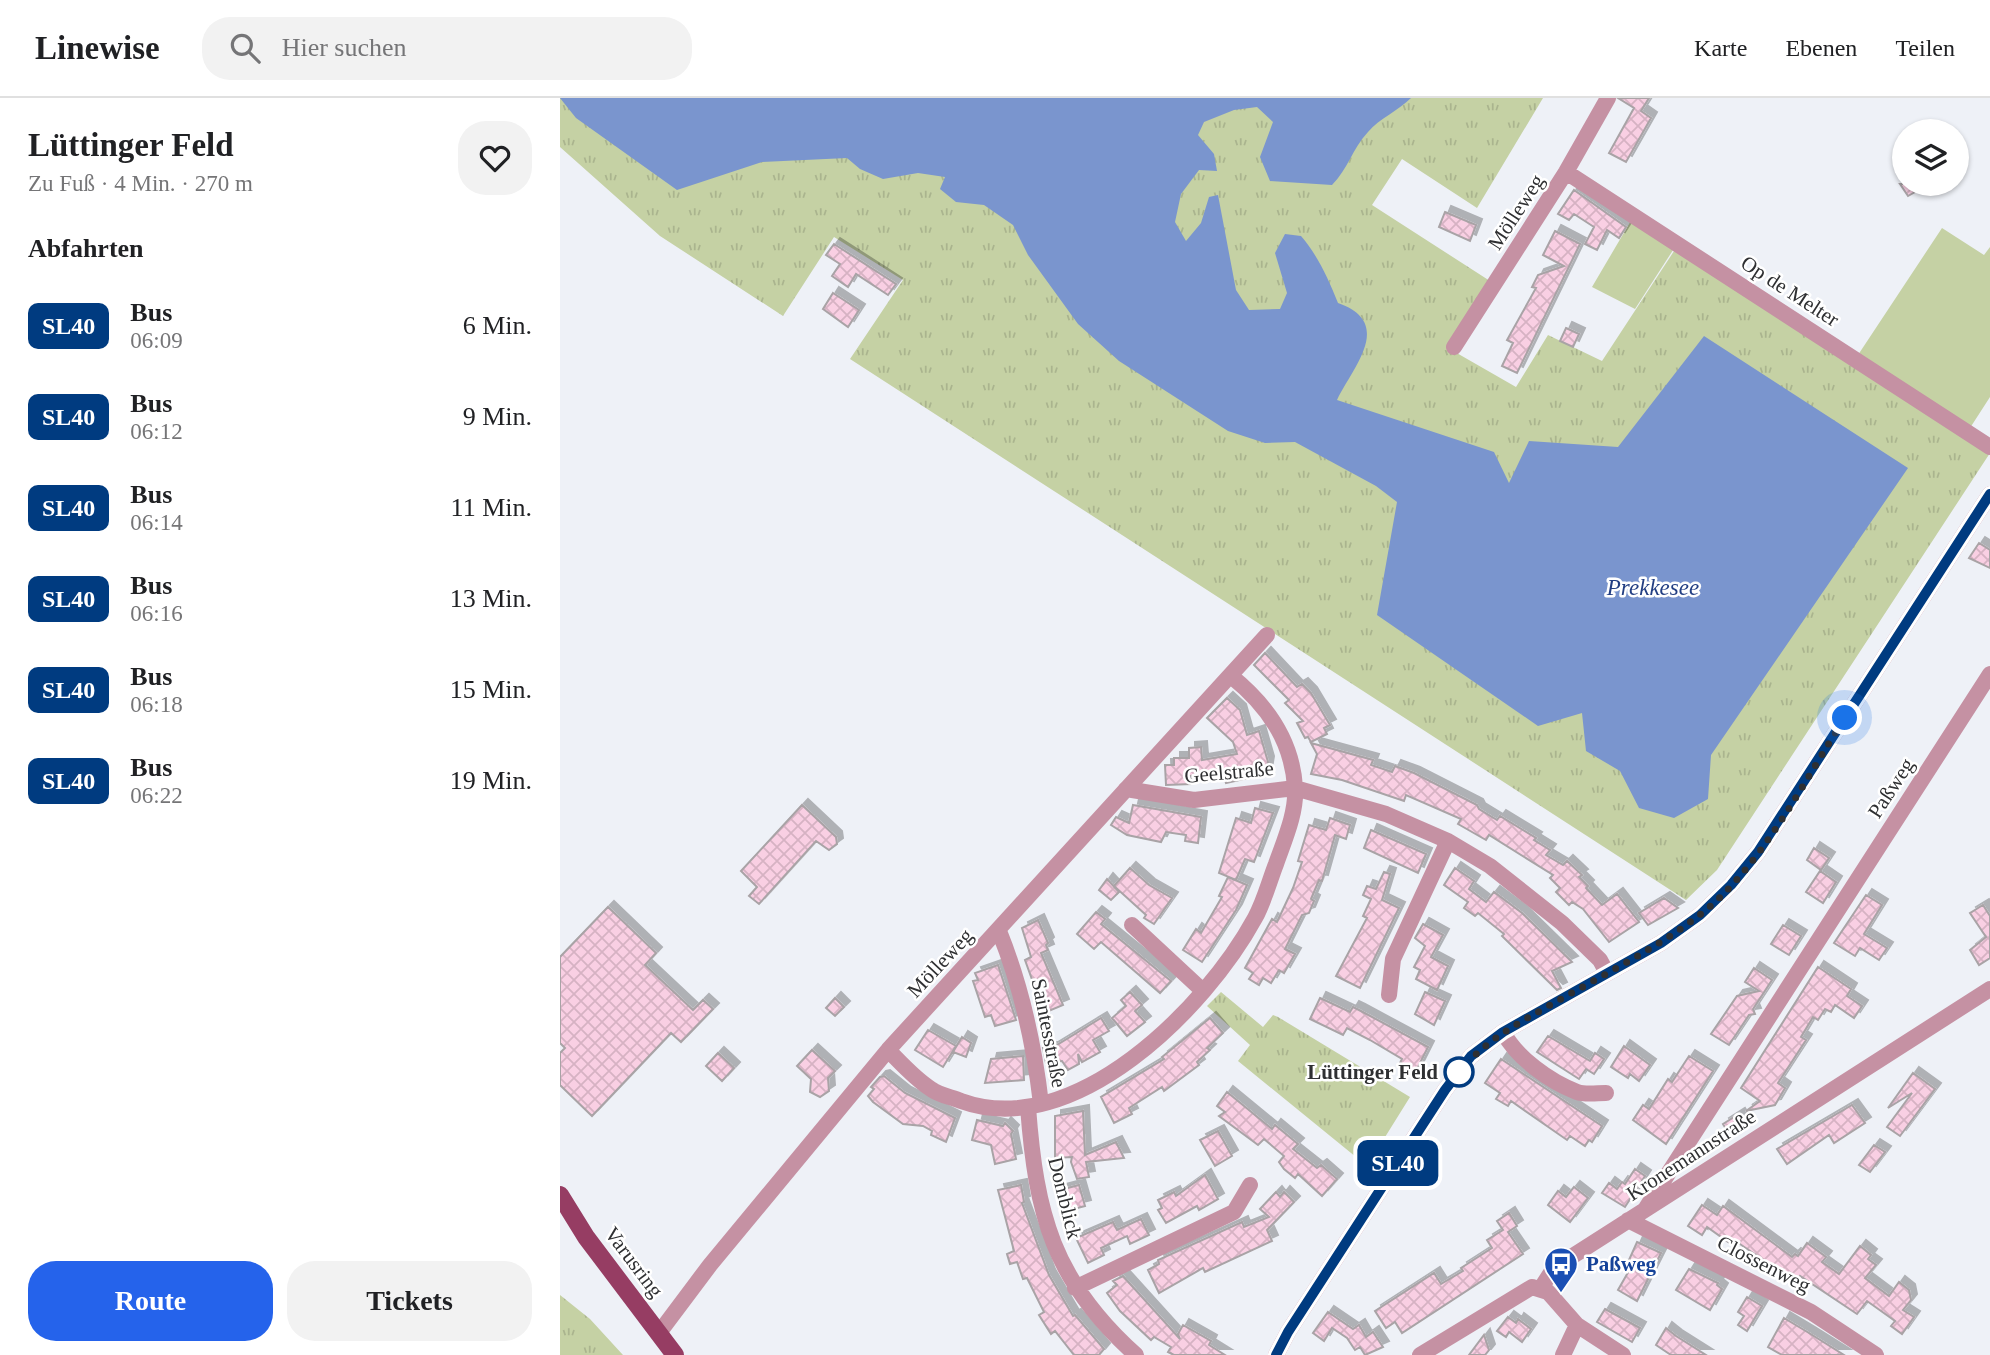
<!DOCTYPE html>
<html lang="de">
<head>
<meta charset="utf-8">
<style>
	body { margin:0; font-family:Georgia,serif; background:#f2f2f2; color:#202124; height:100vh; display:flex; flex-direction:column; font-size:26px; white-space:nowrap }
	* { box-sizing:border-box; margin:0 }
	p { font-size:23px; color:#757577 }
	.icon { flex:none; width:38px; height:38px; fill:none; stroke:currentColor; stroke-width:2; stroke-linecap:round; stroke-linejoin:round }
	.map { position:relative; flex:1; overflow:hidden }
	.drawer { display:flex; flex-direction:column; background:#fff; width:560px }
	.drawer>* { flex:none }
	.badge { padding:0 14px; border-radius:10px; font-size:24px; line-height:46px }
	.buttons { position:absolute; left:1332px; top:21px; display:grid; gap:14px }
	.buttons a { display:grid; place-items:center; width:77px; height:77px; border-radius:50%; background:#fff; box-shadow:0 2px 5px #0004; font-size:35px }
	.you { position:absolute; width:35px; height:35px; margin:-18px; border:5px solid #fff; border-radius:50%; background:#1a73e8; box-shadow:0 0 0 10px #1a73e833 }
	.map>.badge { position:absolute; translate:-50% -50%; box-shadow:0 0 0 4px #fff }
	h2 { padding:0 28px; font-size:26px; line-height:63px }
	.round { display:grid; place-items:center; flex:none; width:74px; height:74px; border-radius:28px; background:#f2f2f2 }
	.summary { display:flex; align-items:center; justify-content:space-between; height:119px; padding:0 28px }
	h1 { font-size:33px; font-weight:700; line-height:52px }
	.primary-button { display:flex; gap:14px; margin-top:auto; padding:14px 28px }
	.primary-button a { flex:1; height:80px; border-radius:28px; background:#2563eb; color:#fff; font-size:28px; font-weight:700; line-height:80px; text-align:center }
	.primary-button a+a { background:#f2f2f2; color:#202124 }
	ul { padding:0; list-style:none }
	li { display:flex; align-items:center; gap:21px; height:91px; padding:0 28px }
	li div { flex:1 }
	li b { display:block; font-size:26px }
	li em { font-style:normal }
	li .badge { min-width:77px; font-weight:700; text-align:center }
	header { display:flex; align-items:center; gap:42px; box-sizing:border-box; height:98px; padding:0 35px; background:#fff; border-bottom:2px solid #e0e0e0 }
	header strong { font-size:33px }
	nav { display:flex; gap:38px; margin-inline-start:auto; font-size:24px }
	.search { width:490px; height:63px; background:#f2f2f2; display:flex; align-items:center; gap:18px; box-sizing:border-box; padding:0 24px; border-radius:28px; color:#757577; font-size:26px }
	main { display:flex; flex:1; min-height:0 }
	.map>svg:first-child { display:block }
</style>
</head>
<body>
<header>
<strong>Linewise</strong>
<div class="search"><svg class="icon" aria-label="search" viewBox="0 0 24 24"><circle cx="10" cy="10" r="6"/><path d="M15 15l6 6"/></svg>Hier suchen</div>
<nav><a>Karte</a><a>Ebenen</a><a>Teilen</a></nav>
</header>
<main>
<section class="drawer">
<div class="summary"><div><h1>Lüttinger Feld</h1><p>Zu Fuß · 4 Min. · 270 m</p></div><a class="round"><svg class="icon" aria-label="heart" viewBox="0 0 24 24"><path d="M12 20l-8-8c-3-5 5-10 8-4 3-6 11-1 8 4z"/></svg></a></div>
<h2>Abfahrten</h2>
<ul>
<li><span class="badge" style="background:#003b80;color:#fff">SL40</span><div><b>Bus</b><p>06:09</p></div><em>6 Min.</em></li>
<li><span class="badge" style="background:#003b80;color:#fff">SL40</span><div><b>Bus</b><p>06:12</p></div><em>9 Min.</em></li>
<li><span class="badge" style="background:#003b80;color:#fff">SL40</span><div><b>Bus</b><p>06:14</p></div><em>11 Min.</em></li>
<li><span class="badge" style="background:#003b80;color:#fff">SL40</span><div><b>Bus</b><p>06:16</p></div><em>13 Min.</em></li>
<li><span class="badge" style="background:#003b80;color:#fff">SL40</span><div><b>Bus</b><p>06:18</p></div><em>15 Min.</em></li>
<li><span class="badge" style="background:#003b80;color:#fff">SL40</span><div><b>Bus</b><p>06:22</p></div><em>19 Min.</em></li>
</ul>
<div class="primary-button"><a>Route</a><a>Tickets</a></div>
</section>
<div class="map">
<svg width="1430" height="1257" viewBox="0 0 1430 1257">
	<defs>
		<pattern id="park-tufts" width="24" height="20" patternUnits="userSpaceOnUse" patternTransform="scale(1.75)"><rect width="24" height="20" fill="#c5d1a4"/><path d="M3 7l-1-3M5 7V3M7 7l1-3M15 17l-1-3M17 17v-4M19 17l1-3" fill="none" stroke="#aab48e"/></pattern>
		<pattern id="building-cross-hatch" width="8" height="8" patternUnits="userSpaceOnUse" patternTransform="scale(1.75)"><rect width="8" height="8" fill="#f9cfe3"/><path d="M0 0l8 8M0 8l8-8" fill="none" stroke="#d6b2c3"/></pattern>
		<filter id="shadow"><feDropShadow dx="6" dy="-6" stdDeviation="0" flood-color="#0004"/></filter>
	</defs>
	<rect width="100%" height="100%" fill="#eef1f7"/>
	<path fill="#c5d1a4" d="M1072 121 1115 149 1075 211 1032 189Z
		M1382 130 1424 157 1430 149V299L1410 330 1298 257Z"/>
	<path fill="url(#park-tufts)" d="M0 0H983L917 110 842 61 812 107 930 183 888 250 956 289 988 237 1042 263 1116 150 1430 355 1157 772 1126 802 290 261 343 182 274 139 223 218 100 138 0 49Z
		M661 894 703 929 713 917 718 919 850 999 807 1068 678 963 690 947 647 908Z
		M0 1197 30 1221 63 1257H0Z"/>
	<path fill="#7a95ce" d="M0 0H851C838 13 820 20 808 34 792 51 788 71 772 87L710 83 700 59 713 24 697 9 674 12 644 24 638 37 654 56 657 73 639 72 621 96 615 124 626 143 641 125 649 99 658 97 676 192 689 212 720 211 727 195 715 155 725 136 741 138C758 158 768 180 778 205 835 225 793 269 777 302L934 354 949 385 969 343 1058 349 1144 238 1348 370 1151 657 1148 701 1114 720 1079 710 1060 673 1026 653 1022 615 978 628 817 517 837 404 816 388 735 344 705 345 668 333 559 263 518 226 468 157 453 127 424 107 396 104 380 91 385 79 358 75 323 81 300 71 287 60 202 64 117 92 16 20Z"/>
	<path fill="url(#building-cross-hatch)" stroke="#a9a3a6" stroke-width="2" filter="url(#shadow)" d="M1058 0H1089L1081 13 1091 20 1066 64 1049 55 1074 10Z
		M1340 86H1369L1348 98Z
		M1014 92 1066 129 1059 140 1047 132 1037 152 1025 146 1034 129 1014 116 1009 122 998 116Z
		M885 114 916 127 910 143 879 129Z
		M995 133 1020 146 957 275 942 268 953 245 947 242 976 190 972 189 978 177 1004 168 983 157Z
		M274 146 336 186 328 197 296 176 288 189 272 178 280 166 266 157Z
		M273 195 299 212 288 229 263 211Z
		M1006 230 1019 236 1013 249 1000 243Z
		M1419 445 1430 452V470L1409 460Z
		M705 555 737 589 742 586 751 595 770 627 764 630 767 636 751 644 748 639 745 640 737 625 743 623 725 605 729 602 694 567Z
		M667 600 680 612 687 637 699 633 708 664 706 676 666 685 663 675 630 678 631 686 606 687 605 667H614V660H629V650L641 649 642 662 677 656 673 644 647 620Z
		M751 645 813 662 811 667 832 674 835 668 854 675 917 707 919 711 937 722 940 718 976 740 974 742 990 752 986 757 1003 767 1007 763 1022 777 1019 779 1028 788 1026 790 1042 807 1057 796 1079 824 1049 844 1023 811 1012 804 1009 807 996 794 1000 790 990 780 993 777 929 737 926 742 898 726 901 721 846 697 844 703 782 682 751 676 757 656Z
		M242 707 276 739 277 746 269 752 256 743 199 806 189 798 197 789 181 773Z
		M573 707 641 719 638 745 625 743 626 737 606 734 601 744 567 737 551 727 556 719 569 725Z
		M695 710 713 715 694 764 685 761 676 782 659 775 676 720 691 725Z
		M770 720 790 727 786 741 775 737 762 783 759 782 751 801 754 803 749 815 742 817 725 851 735 856 724 875 719 872 711 885 703 880 699 887 689 881 693 875 685 870 712 821 717 824 733 790 742 764 738 763 749 727 766 732Z
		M811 732 866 756 858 775 804 750Z
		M1254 750 1269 760 1261 772 1247 762Z
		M570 770 589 787 612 800 594 826 584 820 586 817 554 788Z
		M895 770 914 783 909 791 926 804 934 794 962 815 1012 864 992 873 1001 890 997 892 942 838 944 836 918 815 915 818 904 810 908 804 884 787Z
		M1260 773 1276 784 1263 805 1246 794Z
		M824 774 830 776 822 802 839 810 800 890 776 878 807 820 803 818 811 801 803 797 807 788 816 791Z
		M668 779 687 787 676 812 642 864 623 852 636 831 641 835 662 799 659 798Z
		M547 781 559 794 551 802 539 792Z
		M1306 797 1322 807 1304 836 1327 850 1319 862 1300 850 1295 858 1274 845Z
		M1104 800 1118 810 1088 827 1079 815Z
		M1423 807 1430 818V860L1419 867 1410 852 1426 839 1410 815Z
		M48 809 96 855 85 867 133 912 143 902 153 911 121 944 111 935 32 1018 0 987V955L5 950 0 945V859Z
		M536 814 545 821 541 826 611 883 600 895 541 844 534 851 517 836Z
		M478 822 488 845 486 847 488 852 481 855 503 907 484 915 465 862 471 859 462 830Z
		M863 826 883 837 871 859 888 868 877 892 856 881 860 872 854 869 865 848 855 840Z
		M1223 827 1241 838 1229 857 1211 846Z
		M438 867 456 922 435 928 431 917 425 919 413 883 418 882 415 875Z
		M1258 869 1291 891 1287 898 1302 908 1294 920 1275 907 1271 914 1265 911 1258 922 1253 919 1241 939 1246 942 1218 985 1225 990 1215 1007 1186 1013 1200 1003 1181 990Z
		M1194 870 1212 882 1193 911 1195 916 1189 917 1169 947 1151 936 1177 898 1199 893 1185 884Z
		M570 894 582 907 575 913 585 924 567 938 552 920 566 908 561 902Z
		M865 894 885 903 874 927 855 916Z
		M275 900 284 909 275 918 266 910Z
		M760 900 790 914 793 909 799 912 868 949 856 973 840 965 842 961 810 942 787 930 783 937 750 921Z
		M541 920 549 933 533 942 540 954 522 964 518 956 519 966 508 972 502 963 486 965 483 950H492Z
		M650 920 663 935 647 950 650 952 637 964 639 967 604 993 602 989 569 1010 572 1016 554 1025 541 999 604 961 602 959Z
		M368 932 396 948 383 969 355 952Z
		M988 938 1030 963 1035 955 1044 961 1034 976 1026 971 1019 981 977 954Z
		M402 939 411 945 406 959 393 954Z
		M1064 948 1090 967 1079 983 1070 976 1068 980 1051 969Z
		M252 952 275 973 268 980 269 993 260 999 250 994 251 981 237 968Z
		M158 955 174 970 162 983 146 968Z
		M463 958 464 982 425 985 431 961Z
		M1129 958 1153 973 1106 1046 1073 1022 1083 1007 1089 1011 1108 981 1112 984Z
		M941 961 1042 1028 1032 1044 1029 1042 1025 1048 1010 1038 1007 1042 951 1003 948 1008 936 1001 940 995 925 985Z
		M1353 975 1375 991 1340 1038 1327 1029 1352 995 1328 1010Z
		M324 978 345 995 395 1020 386 1044 371 1037 372 1033 363 1028 343 1026 313 1004 308 998 314 991 311 989 320 979Z
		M667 994 712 1031 715 1027 738 1046 733 1051 757 1070 761 1067 777 1081 762 1098 738 1076 735 1080 724 1071 719 1064 724 1058 704 1041 698 1047 659 1018 665 1014 657 1008Z
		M1292 1007 1305 1025 1274 1045 1269 1037 1227 1066 1217 1051Z
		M523 1013 525 1057 556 1044 564 1060 526 1064 529 1079 517 1081 511 1064 512 1059 495 1060V1018Z
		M1179 1016 1187 1029 1171 1039 1163 1026Z
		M417 1022 443 1028 445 1025 453 1033 451 1036 456 1061 435 1066 431 1047 412 1042Z
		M658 1033 672 1058 655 1068 640 1042Z
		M1314 1047 1325 1054 1310 1074 1299 1067Z
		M1075 1071 1085 1078 1065 1109 1042 1095 1049 1085 1057 1091 1062 1084 1065 1086Z
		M645 1077 658 1101 639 1112 637 1108 606 1125 598 1112 602 1110 598 1102 614 1094 616 1098Z
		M461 1087 464 1104 462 1105 489 1177 513 1218 515 1217 544 1251 539 1257H514L495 1233 491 1236 479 1217 484 1214 467 1180 463 1181 457 1164 450 1166 447 1156 454 1153 438 1092Z
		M519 1087 525 1108 506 1113 500 1092Z
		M1014 1089 1028 1100 1010 1124 988 1107 998 1093 1006 1099Z
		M716 1094 720 1099 724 1094 734 1104 707 1132 712 1143 645 1174 643 1170 599 1195 588 1172 599 1166 598 1162 682 1124 684 1129 709 1119 700 1111Z
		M1142 1107 1157 1117 1163 1108 1232 1159 1235 1156 1238 1158 1247 1145 1266 1159 1262 1164 1279 1176 1300 1148 1311 1157 1308 1161 1316 1167 1305 1180 1329 1198 1339 1184 1349 1192 1351 1202 1343 1212 1354 1219 1342 1236 1331 1228 1335 1223 1307 1203 1297 1216 1240 1178 1236 1184 1174 1142 1171 1146 1147 1129 1142 1137 1128 1128Z
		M949 1115 957 1128 948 1134 963 1156 842 1235 835 1224 826 1230 815 1213 874 1175 881 1186 903 1173 901 1170 932 1150 927 1142 943 1132 937 1123Z
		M581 1121 589 1137 570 1146 567 1138 541 1150 544 1157 528 1165 516 1140 553 1124 557 1132Z
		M1077 1144 1101 1155 1077 1203 1058 1192 1074 1164 1069 1162Z
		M1129 1171 1158 1185 1157 1187 1162 1191 1150 1212 1116 1192Z
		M563 1178 620 1241 618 1236 623 1227 651 1243 649 1247 665 1257H614L608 1254 611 1249 594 1239 591 1242 560 1213 547 1195 557 1187 553 1183Z
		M1187 1199 1202 1208 1187 1233 1178 1227 1184 1218 1178 1214Z
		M1045 1211 1080 1230 1072 1244 1037 1224Z
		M768 1214 793 1231 799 1227 806 1239 813 1234 823 1249 805 1257 800 1249 795 1252 787 1240 772 1230 764 1243 753 1235Z
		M948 1219 956 1225 958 1221 971 1231 962 1244 949 1234 946 1239 937 1233Z
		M1224 1220 1249 1235 1284 1257H1222L1208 1249Z
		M1106 1230 1116 1238 1146 1257H1111L1096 1247Z
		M924 1237 929 1252 925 1257H909Z"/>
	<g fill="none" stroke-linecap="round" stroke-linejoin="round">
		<path stroke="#c591a3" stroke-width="16" d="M1006 74 1430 349
			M894 249 1006 74 1048 0
			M566 691 634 702 735 690 826 716 888 743 930 768 1002 825 1040 862 1047 875
			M572 827 643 893
			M439 833C462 890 474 945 481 1006
			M829 897 833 861 888 743
			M943 934C957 960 989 983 1017 994 1025 997 1037 995 1046 995
			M328 952C341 965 355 981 371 991 379 997 391 999 401 1003 514 1044 646 910 695 820 704 804 709 784 716 766 724 743 737 714 735 689 732 642 707 607 671 578
			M468 1009C476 1116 493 1183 576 1257
			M1086 1110 1430 576
			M1068 1122 1251 1214 1316 1257
			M515 1190 674 1114 690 1087
			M981 1190 994 1170 1430 891
			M99 1235 150 1167 328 952 707 537
			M716 1257 728 1234 885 992 911 958 943 934 1101 845 1140 817 1171 787 1198 754 1430 396
			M860 1257 972 1189 988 1194 1017 1227 1063 1257
			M1003 1257 1017 1227"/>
		<path stroke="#963d63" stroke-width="18" d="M0 1097 26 1139 115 1257"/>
	</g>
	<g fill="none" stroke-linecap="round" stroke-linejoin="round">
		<g stroke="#fff" stroke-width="16">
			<path id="line" d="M716 1257 728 1234 885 992 911 958 943 934 1101 845 1140 817 1171 787 1198 754 1430 396"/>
		</g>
		<use href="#line" stroke="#003b80" stroke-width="10"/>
		<path stroke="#2f3032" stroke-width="7" stroke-dasharray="0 12.6" d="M899 974 895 979C921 945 955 927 992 906 1041 878 1092 853 1137 819 1200 772 1243 684 1285 620"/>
	</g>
	<defs>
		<g id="bus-pin" transform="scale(1.75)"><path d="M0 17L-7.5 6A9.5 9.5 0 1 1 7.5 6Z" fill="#1a4fb4" stroke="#fff"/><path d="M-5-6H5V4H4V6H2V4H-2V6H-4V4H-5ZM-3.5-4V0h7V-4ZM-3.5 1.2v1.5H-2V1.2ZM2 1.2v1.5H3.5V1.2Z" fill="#fff"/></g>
	</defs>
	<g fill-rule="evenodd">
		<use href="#bus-pin" x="1001" y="1166"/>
	</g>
	<circle fill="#fff" stroke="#003b80" stroke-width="3.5" cx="899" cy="974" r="14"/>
	<g text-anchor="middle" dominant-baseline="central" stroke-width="5" stroke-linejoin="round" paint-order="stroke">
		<g font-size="21" fill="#2f3032" stroke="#fff">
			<text transform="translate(956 114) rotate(-57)">Mölleweg</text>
			<text transform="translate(1230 193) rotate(33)">Op de Melter</text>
			<text transform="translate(669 674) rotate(-5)">Geelstraße</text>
			<text transform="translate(1331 690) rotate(-57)">Paßweg</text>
			<text transform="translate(380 865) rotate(-47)">Mölleweg</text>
			<text transform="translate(489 935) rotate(79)">Saintesstraße</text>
			<text transform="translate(1131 1057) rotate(-33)">Kronemannstraße</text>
			<text transform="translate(505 1100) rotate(76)">Domblick</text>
			<text transform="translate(74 1164) rotate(53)">Varusring</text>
			<text transform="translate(1204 1166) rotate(27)">Clossenweg</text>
		</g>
		<g font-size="21" font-weight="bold" fill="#2f3032" stroke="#fff" text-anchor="end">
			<text x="878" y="974">Lüttinger Feld</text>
		</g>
		<g font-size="21" font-weight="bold" fill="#164399" stroke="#fff" text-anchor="start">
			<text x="1026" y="1166">Paßweg</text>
		</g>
		<g font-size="23" font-style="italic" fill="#233f83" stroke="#fff">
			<text x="1093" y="489">Prekkesee</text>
		</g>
	</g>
</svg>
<div class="buttons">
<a><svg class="icon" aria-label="layers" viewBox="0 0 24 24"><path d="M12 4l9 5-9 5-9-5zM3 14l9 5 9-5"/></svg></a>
</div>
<div class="you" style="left:1285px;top:620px"></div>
<b class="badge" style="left:838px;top:1065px;background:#003b80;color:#fff">SL40</b>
</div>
</main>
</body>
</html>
